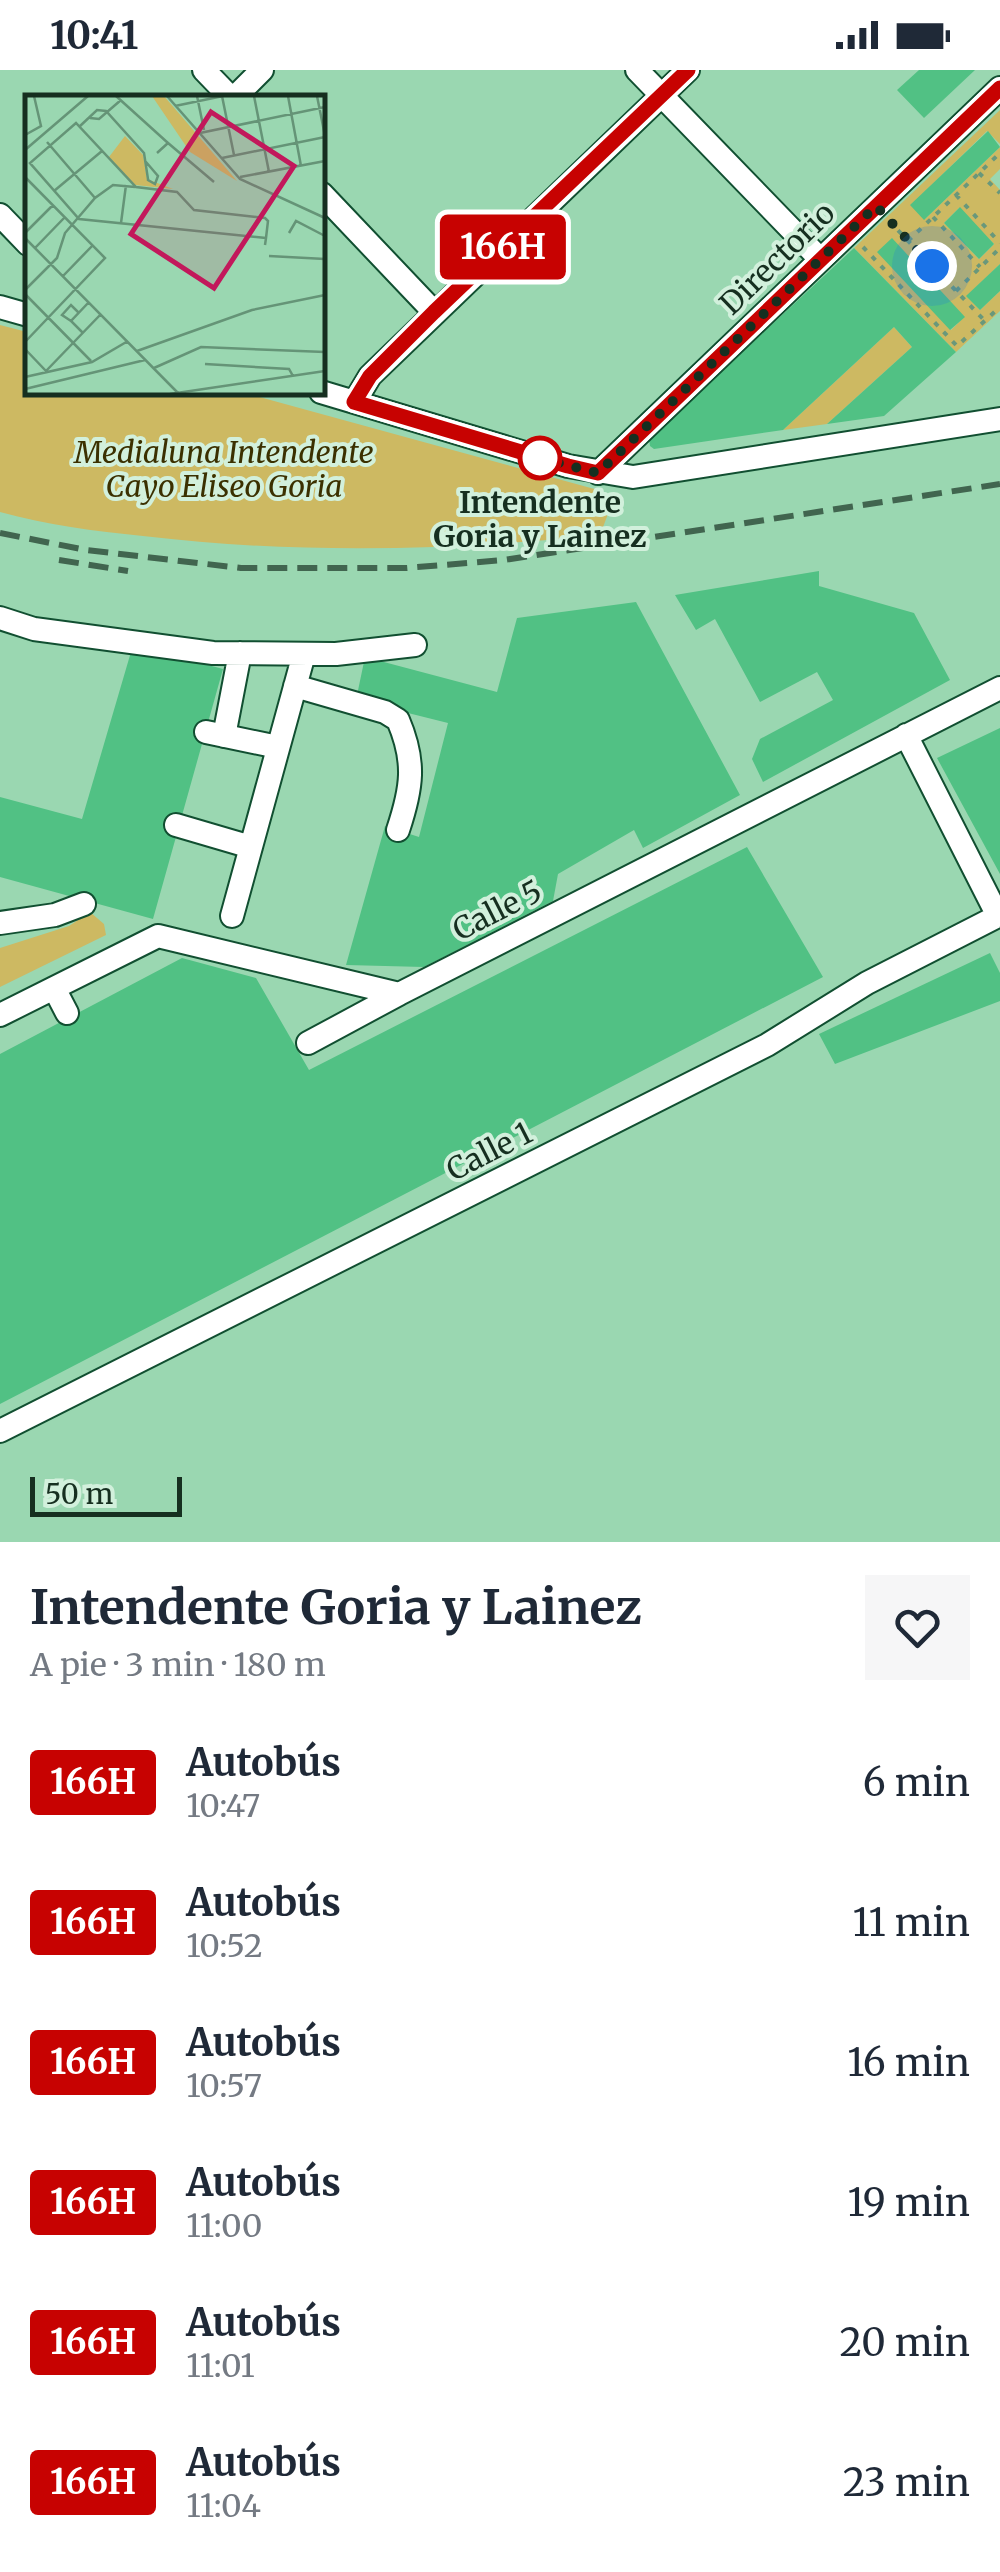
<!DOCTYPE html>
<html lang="es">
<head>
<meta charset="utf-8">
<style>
	body { margin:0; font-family:Merriweather,serif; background:#f6f6f7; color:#1f2937; height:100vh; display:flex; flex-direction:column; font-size:38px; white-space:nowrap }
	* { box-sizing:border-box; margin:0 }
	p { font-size:32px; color:#747a83 }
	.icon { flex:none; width:55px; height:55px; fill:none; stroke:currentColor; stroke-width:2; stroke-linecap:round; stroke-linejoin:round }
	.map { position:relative; height:1472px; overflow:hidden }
	.panel { display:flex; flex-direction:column; background:#fff; flex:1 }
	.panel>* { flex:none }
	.badge { padding:0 20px; border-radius:8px; font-size:35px; line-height:65px }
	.scale { position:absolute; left:30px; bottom:25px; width:152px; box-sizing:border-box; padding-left:10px; border:5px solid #162f20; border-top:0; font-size:28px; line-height:35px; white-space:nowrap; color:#162f20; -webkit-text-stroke:8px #d2f0dc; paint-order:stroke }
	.you { position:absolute; width:50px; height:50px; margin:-25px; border:8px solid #fff; border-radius:50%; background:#1a73e8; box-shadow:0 0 0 15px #1a73e833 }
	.map>.badge { position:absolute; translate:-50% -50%; box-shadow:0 0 0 5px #fff }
	.round { display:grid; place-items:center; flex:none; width:105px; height:105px; border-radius:0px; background:#f6f6f7 }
	.overview { display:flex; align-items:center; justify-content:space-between; height:170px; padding:0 30px }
	h1 { font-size:48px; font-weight:700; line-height:75px }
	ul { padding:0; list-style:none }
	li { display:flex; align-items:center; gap:30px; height:140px; padding:0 30px }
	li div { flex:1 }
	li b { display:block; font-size:38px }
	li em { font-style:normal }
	li .badge { min-width:110px; font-weight:700; text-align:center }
	.status { display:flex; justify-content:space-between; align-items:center; height:70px; padding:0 50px; background:#fff; direction:ltr }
	.status svg { height:28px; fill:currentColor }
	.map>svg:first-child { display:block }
</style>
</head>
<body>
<div class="status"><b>10:41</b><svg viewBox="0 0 49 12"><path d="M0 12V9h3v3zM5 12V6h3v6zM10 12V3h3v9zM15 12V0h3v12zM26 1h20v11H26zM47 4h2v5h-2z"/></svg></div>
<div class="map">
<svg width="1000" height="1472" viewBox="0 0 1000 1472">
	<rect width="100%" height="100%" fill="#9ad7b1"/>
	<path fill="#cdb962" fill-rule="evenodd" d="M1000 40V74L987 61 911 135 925 149 1000 77V99L990 109 1000 120V194L967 226 980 240 1000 221V241L956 282 854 178ZM959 138 994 174 979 189 944 153ZM892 169 964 247 951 260 878 182Z
		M0 255 27 262 28 322 245 323 598 420 608 444 600 465C448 481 295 484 143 466 94 461 47 455 0 442Z
		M894 257 912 277 827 354 783 360Z
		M90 842 104 854 106 865 0 917V878L69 856Z"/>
	<path fill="#51c184" d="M919 0H975L924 48 897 20Z
		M988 61 1000 77 924 150 910 135Z
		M960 137 994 174 979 189 944 153Z
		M892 168 965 247 950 260 877 182Z
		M854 178 956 282 884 346 827 354 912 277 894 257 783 360 654 379 650 376 649 369Z
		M1000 194V221L980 240 966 226Z
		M819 501V516L914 543 950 610 763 712 752 689 760 669 833 630 817 602 760 632 715 549 696 560 675 525Z
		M636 532 740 725 643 778 634 760 558 804 553 831 424 897 346 895 385 756 419 767 448 653 356 630 365 587 497 622 517 548Z
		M133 575 223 599 153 849 0 807V727L82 749Z
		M1000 658V804L937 688Z
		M747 777 823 907 0 1334V984L182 888 256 908 309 1000Z
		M990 883 1000 903V931L835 994 819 964Z"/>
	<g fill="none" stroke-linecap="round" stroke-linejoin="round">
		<g stroke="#114f31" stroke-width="26">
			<path id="minor" d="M204 0 231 28
				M637 0 820 189
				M234 28 262 0
				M322 124 435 243
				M0 145 28 174
				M0 237 28 245
				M321 322 568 396 633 407 1000 349
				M355 331 370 306 688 0
				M598 403 1000 18
				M0 548 34 559 213 583 336 584 415 575
				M295 616 385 642 398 650C416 692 412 718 398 760
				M206 662 278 677
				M906 665 998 846
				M224 666 240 583
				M176 755 251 777
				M232 846 304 584
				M0 853 55 845 84 834
				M54 918 67 943
				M0 945 158 866 399 924 1000 618
				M308 973 399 924
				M0 1361 767 975 867 913 1000 845"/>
		</g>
		<path stroke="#69987b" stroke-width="4" stroke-dasharray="5 8" stroke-linecap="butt" d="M979 103 1000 123
			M956 125 1000 173
			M933 147 980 197
			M889 151 985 251
			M908 171 1000 83
			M863 177 957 276 1000 237
			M956 221 1000 178"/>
		<use href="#minor" stroke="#fff" stroke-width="22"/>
		<path stroke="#41654f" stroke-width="6" stroke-dasharray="20 10" stroke-linecap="butt" d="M0 463 86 480 241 498H406L504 490 1000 414
			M59 490 128 501"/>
	</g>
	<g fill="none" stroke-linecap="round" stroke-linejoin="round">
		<g stroke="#fff" stroke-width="22">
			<path id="line" d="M688 0 434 242 370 306 354 332 568 396 598 403 1000 18"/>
		</g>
		<use href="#line" stroke="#c70201" stroke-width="15"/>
		<path stroke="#162f20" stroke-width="10" stroke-dasharray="0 18" d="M540 388 532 386 598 403 876 136 932 196"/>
	</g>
	<circle fill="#fff" stroke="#c70201" stroke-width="5" cx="540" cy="388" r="20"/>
	<g text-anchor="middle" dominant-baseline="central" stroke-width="8" stroke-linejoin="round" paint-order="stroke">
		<g font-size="30" fill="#162f20" stroke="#d2f0dc">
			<text transform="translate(777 188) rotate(-44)">Directorio</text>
			<text transform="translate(497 840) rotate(-27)">Calle 5</text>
			<text transform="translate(489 1081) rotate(-27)">Calle 1</text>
		</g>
		<g font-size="30" font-style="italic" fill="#3b3000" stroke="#d2f0dc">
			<text x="224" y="382">Medialuna Intendente<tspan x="224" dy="34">Cayo Eliseo Goria</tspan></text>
		</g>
		<g font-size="30" font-weight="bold" fill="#162f20" stroke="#d2f0dc">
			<text x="540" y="432">Intendente<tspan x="540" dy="34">Goria y Lainez</tspan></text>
		</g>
	</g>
	<g transform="translate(25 25)">
		<rect width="300" height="300" fill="#9ad7b1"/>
		<path d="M127 1H139L212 86 165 57ZM100 41 118 60 122 84 148 94 110 90 84 62Z" fill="#cdb962"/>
		<path fill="none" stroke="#659477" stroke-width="2.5" d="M91 1 143 48M142 1 215 84 300 123M172 1 179 35M197 1 209 60M229 1 244 77M263 1 276 71M292 1 300 41M150 11 198 1M65 23 74 24 96 5M54 32 72 15 81 16 119 58 123 84V85L130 89 133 81 121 67M175 38 300 12M0 40 16 31 9 1M22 47 70 103M0 55 63 1M132 58 143 48 189 87M197 63 300 42M0 82 80 163 0 247M215 82 300 66M29 96 77 56M96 128 101 90M0 138 28 110M264 138 271 126 300 141M0 143 153 298M240 150 241 143 243 126 240 123 169 115 152 97 111 92 51 28 5 68 54 124 241 143M10 153 40 122M244 161 300 164M38 181 68 150M0 195 32 163 40 138 70 103 88 90 110 92M0 199 66 266M46 226 37 220 46 210 54 218M58 238 46 226 64 207M0 254 21 276M112 256 227 215 300 200M180 269 264 274 268 281M129 273 176 252 300 257M21 276 76 219M0 282 67 267 103 246M0 294 120 265M145 299 300 276"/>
		<path fill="#c2185b" fill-opacity="0.15" stroke="#c2185b" stroke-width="5" d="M186 17 269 71 189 193 106 139Z"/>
		<rect width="300" height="300" fill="none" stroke="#162f20" stroke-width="5"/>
	</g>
</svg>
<div class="scale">50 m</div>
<div class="you" style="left:932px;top:196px"></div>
<b class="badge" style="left:503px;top:177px;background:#c70201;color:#fff">166H</b>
</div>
<section class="panel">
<div class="overview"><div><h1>Intendente Goria y Lainez</h1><p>A pie · 3 min · 180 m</p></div><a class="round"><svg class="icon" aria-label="heart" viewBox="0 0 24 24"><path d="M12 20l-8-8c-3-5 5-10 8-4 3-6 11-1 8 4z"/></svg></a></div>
<ul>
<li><span class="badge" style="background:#c70201;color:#fff">166H</span><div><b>Autobús</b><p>10:47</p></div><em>6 min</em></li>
<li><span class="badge" style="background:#c70201;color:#fff">166H</span><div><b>Autobús</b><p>10:52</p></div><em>11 min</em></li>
<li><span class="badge" style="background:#c70201;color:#fff">166H</span><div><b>Autobús</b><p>10:57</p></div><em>16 min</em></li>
<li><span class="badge" style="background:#c70201;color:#fff">166H</span><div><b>Autobús</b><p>11:00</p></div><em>19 min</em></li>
<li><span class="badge" style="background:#c70201;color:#fff">166H</span><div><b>Autobús</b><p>11:01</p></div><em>20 min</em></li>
<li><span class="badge" style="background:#c70201;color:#fff">166H</span><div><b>Autobús</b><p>11:04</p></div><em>23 min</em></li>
</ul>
</section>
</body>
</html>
